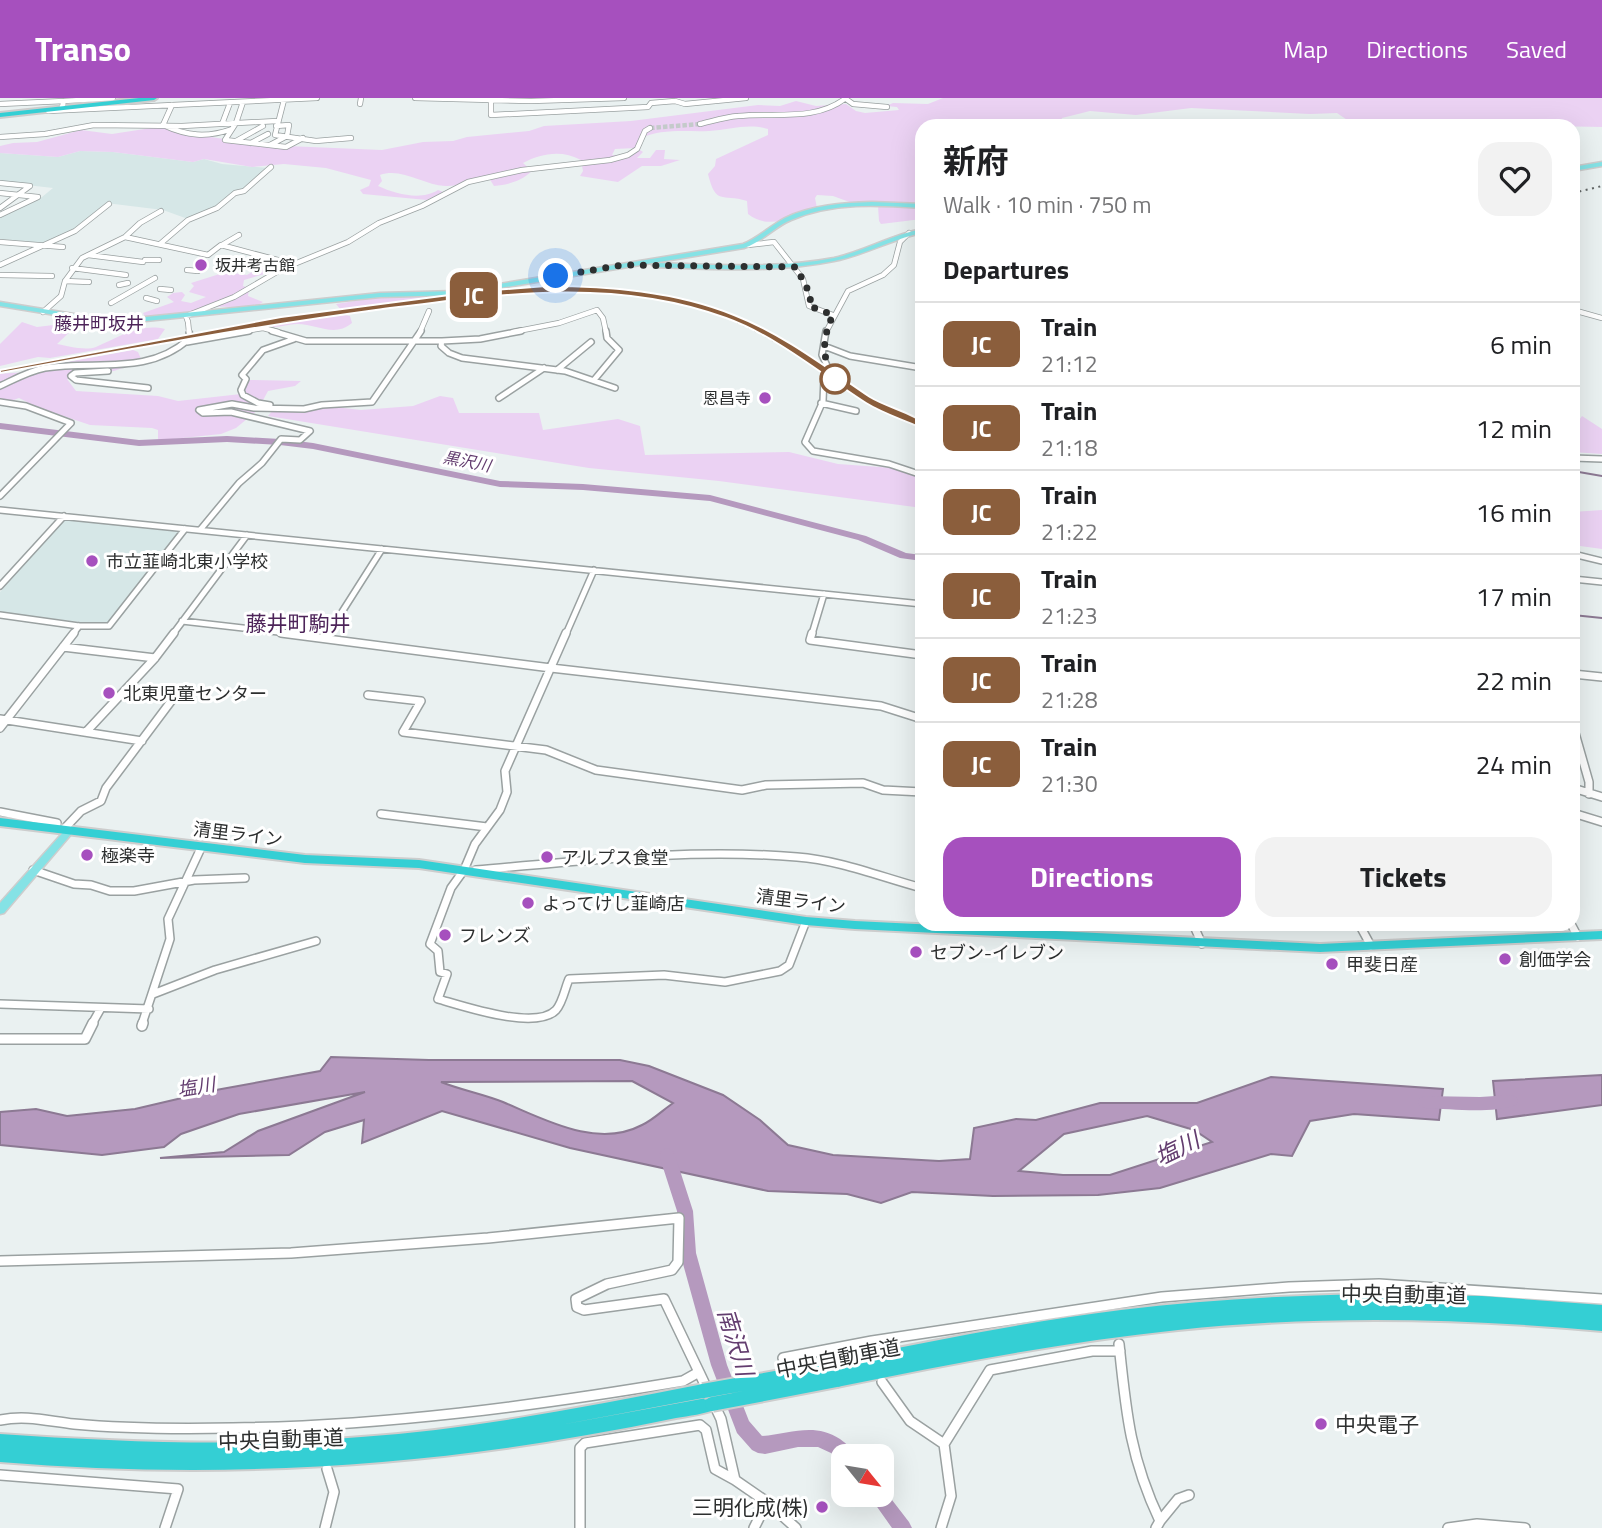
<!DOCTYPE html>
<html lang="en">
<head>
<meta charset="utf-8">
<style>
	body { margin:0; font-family:"Titillium Web","Noto Sans JP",sans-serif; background:#f2f2f2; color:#202124; height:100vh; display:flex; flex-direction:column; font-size:26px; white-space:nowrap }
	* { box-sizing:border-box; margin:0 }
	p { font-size:23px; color:#757577 }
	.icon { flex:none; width:38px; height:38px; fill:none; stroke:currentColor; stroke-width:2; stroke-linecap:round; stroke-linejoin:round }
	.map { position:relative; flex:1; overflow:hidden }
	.details { position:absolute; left:915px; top:21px; width:665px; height:812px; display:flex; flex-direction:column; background:#fff; border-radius:21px; box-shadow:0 7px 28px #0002 }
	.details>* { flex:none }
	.badge { padding:0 14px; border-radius:10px; font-size:24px; line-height:46px }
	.needle { width:46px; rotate:120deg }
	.controls { position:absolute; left:831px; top:1346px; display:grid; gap:14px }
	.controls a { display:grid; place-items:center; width:63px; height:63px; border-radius:14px; background:#fff; box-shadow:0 7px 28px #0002; font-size:35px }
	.you { position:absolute; width:35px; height:35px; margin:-18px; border:5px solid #fff; border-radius:50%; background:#1a73e8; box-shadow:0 0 0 10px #1a73e833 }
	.map>.badge { position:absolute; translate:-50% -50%; box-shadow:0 0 0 4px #fff }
	h2 { padding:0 28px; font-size:26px; line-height:63px }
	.round { display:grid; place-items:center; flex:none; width:74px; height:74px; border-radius:21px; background:#f2f2f2 }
	.head { display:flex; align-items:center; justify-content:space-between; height:119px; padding:0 28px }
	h1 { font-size:33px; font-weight:700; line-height:52px }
	.cta { display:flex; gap:14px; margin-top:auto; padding:14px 28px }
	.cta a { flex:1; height:80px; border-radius:21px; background:#a650be; color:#fff; font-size:28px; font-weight:700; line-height:80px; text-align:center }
	.cta a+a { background:#f2f2f2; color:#202124 }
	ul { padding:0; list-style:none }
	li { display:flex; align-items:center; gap:21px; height:84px; padding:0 28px; border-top:2px solid #e0e0e0 }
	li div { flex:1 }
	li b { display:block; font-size:26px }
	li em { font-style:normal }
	li .badge { min-width:77px; font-weight:700; text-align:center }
	header { display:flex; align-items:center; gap:42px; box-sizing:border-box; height:98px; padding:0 35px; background:#a650be; color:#fff }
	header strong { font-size:33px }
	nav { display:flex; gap:38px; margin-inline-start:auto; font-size:24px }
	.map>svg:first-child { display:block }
</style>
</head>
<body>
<header>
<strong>Transo</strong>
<nav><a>Map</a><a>Directions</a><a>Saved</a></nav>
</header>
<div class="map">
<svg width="1602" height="1430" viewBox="0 0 1602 1430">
	<rect width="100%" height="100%" fill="#eaf1f1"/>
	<path fill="#d6e7e7" d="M80 53 113 54 193 64 204 61 222 66 268 70 243 93 234 95 215 110 188 121 163 112 106 105 79 128 45 145 0 141V118L42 99 53 90 0 84V55L58 59Z
		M71 422 181 433 107 527 0 515V494L63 423Z"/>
	<path fill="#ebd2f3" d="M943 0H1602V29L1458 26 1356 28 1337 15 1310 16 1191 10 1136 17 1090 13 1062 20 1060 28H922V107L855 106 833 98 817 97 815 100 817 110C795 118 769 133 748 116L747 103C721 95 716 108 708 76L715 68 716 61 768 37V31C748 25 729 32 709 33 685 34 662 30 639 41L636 50 615 51 612 57 631 58 640 52 643 54 637 60H650L656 52H665L664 61 680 62 661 68H642L618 84 580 78 583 73 581 62C562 52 542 55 523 65L532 73C520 84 509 86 494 88L489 80C473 79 460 89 445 88 424 87 401 69 380 77L382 83 378 88C396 96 421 103 438 92L443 94 427 102 363 96 360 92 369 88 371 82 326 70 284 66 252 69 204 61 193 64 113 54 80 53 58 59 0 55V48L13 45 37 44 81 32 112 36 164 28 198 37 263 47 382 52 423 44 453 43 467 39 529 33 544 28 631 23 758 7 780 8 796 3 816 8 846 6 856 13 865 15 899 12 897 9 886 8 893 5 928 6Z
		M878 108 922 109V121L881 126 879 123Z
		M263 162 274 163 271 174 244 182 243 188 249 190 248 198 263 204C249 213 230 208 215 209 206 209 197 214 188 215 174 217 159 218 145 219L143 215 174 204 167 199 173 195 182 194 185 197 181 203 191 205 206 199 189 194 194 188 191 185 226 174 247 177 261 169 255 163Z
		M386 198 424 199 426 201 341 212 336 206Z
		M345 217 350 218 352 225C334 240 318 226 297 226 289 226 282 229 273 229V226Z
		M22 224 37 229 70 225 76 228 57 246C67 248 85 253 96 249 118 240 138 225 165 231L158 241 50 260 38 259 0 268V246Z
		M133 252 138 254 142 263 114 273 80 276 67 281 76 293 158 298 178 303 241 296 250 282 301 283 295 288 268 293 262 304 265 306 236 330 221 336 163 342 158 341V332L152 330 90 327 37 309 19 300 0 307V276C21 273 37 278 56 266Z
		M440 298 453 300 459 315H539L543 332 618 321 640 328 645 357 789 354 838 366 922 372V410L719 383 589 370 268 318 273 312 304 315 326 308 361 312 413 308Z
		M1582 318 1602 331V356L1573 354V330Z
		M1602 412V451L1573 447V414Z"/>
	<path fill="#b599be" stroke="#8c7993" stroke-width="2" fill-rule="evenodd" d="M331 959 429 962H620L649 968 723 997 760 1022 788 1047 833 1057 939 1063 970 1061 974 1030 1016 1021 1036 1022 1100 1005H1197L1271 979 1443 991 1439 1022 1354 1016 1310 1023 1292 1058 1271 1056 1160 1090 1098 1097 993 1098 912 1094 881 1105 847 1096 768 1093 570 1050 442 1013 362 1045 364 1022 325 1034 289 1057 160 1060 224 1054 258 1033 365 994 239 1016 181 1036 164 1049 102 1057 0 1047V1014L36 1011 67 1018 135 1011 216 992 320 973ZM632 983 673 1005C663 1012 653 1022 642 1027 597 1051 544 1021 503 1004 483 996 461 992 441 984ZM1147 1018 1194 1032 1212 1044 1110 1077H1063L1019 1073 1064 1036Z
		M1602 977V1007L1497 1021 1493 983Z"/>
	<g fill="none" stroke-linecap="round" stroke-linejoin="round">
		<path stroke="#8c7993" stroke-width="2" d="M1573 373 1602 378
			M1573 517 1602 520"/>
		<path fill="#b599be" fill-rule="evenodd" d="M0 325 139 342 227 338 280 341 313 345 500 383 583 386 710 397 866 438 906 455 922 457V463L900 460 858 442 710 403 583 392 500 389 313 351 280 347 227 344 139 348 0 331Z
			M1511 997 1516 999 1518 1003 1516 1007C1491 1016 1452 1011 1425 1010L1420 1008 1418 1004 1420 1000 1425 998 1480 999Z
			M667 1050 672 1052 675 1057 693 1113 696 1155 727 1267 749 1323 762 1338C790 1336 814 1324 840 1341 847 1346 852 1351 855 1358H844V1366L831 1355 818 1349H798L765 1356 758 1355 752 1352 737 1335 711 1267 680 1155 677 1113 659 1057 662 1052Z
			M882 1389 909 1424 912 1430H892L868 1396H882Z"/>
		<path stroke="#c4caca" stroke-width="4.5" stroke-dasharray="4.5 2" stroke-linecap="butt" d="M650 30 700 26"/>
		<path stroke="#c4caca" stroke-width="9" stroke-dasharray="9 4.5" stroke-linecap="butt" d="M331 1349 335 1329"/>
		<g stroke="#9aa1a1" stroke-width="6">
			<path id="minor-far3" d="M415 0 531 3 624 0
				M846 1 853 6 887 9
				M284 2 275 37 316 43 351 40
				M64 3 113 0
				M491 3V17L648 9 651 5 675 3 685 6 746 0
				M243 4 236 25 225 42 286 49 303 40
				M0 6 64 3 62 9
				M360 6 361 0
				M172 7 163 27C187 38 207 40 232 31
				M48 13 317 0
				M222 26 230 5
				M700 26C713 23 725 19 738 18 775 14 815 24 846 0
				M0 39 45 36 94 27 182 28 277 23
				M236 43 263 28
				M251 45 268 36
				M270 47 287 38 289 27 276 28
				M0 85 30 88 0 110
				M0 95 38 99 0 117
				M125 139 208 157 221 147 293 166
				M0 144 63 149
				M160 146 188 122 217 110 235 95 244 93 271 69
				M222 147 239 137
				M748 147 774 144 803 181 809 208 833 217
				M88 157 143 164
				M145 162H159
				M0 167 75 133 109 106
				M72 170 126 177
				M187 172 198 173
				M0 177 52 178
				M65 183 89 184
				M119 187 128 185
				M160 191 171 192
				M146 200 157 203
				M111 205 155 180
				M1573 212 1602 220
				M43 214 61 198 65 183 82 160 125 139 140 125 161 113
				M188 224 186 218 234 199 282 171 348 144 379 125 422 108 468 84 522 72 610 62 628 57 637 51 645 33 650 30
				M239 234 263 230 278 234
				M420 234 429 213
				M513 234 559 225 597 212 603 220 606 234
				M826 234 848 193 883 177 894 167 900 144 909 135"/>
		</g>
		<g stroke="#9aa1a1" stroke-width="8">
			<path id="minor-far2" d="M272 233 306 243H442L480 241 521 233
				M826 233 822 257 830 274
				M442 243 441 248 449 255 462 260 565 273 615 290
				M187 244 249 233
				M824 248 850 258 922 270
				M557 272 591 244
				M108 273 75 275 71 278 76 282 148 290
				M824 279 823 303 805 344 813 353 889 366 922 377
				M594 282 619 252 607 240 606 233
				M0 288C15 281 29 273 45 270 96 262 147 278 189 241
				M499 300 544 270
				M0 304 26 308 71 325 0 398
				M821 305 856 313
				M270 307 258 305 243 297 241 292 246 281 242 277 263 252 294 241
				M1573 360 1602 361
				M0 412 922 506
				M200 432 239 385 262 365 281 341 300 342 310 333 231 314 203 315 199 312 232 306 254 310 304 311 322 307 372 304 421 233
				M1573 456 1602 463
				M1573 481 1602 484
				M0 488 64 418
				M0 517 79 528H109L185 431
				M182 523 296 536
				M73 536 79 528
				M173 536 247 437
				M328 536 382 451
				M566 536 594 472
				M812 536 824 496"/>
		</g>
		<g stroke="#9aa1a1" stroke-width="10">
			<path id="minor-far1" d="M281 535 551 570 881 608 922 621
				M566 535 505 673 507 694 500 712 475 746 464 772 451 790 430 846 438 853 440 874 447 876 438 901C463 908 536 933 556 912 563 904 565 890 569 881L664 877 725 884 780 873 789 867 806 823
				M812 535 810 542 922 557
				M326 540 329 535
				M63 549 155 560
				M1573 576 1602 579
				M368 597 421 603 403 634 546 652 596 672 742 692 766 687 863 685 883 692 922 694
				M0 621 142 643
				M1573 628 1589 684V696
				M0 630 74 535
				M86 634 155 560 174 535
				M1573 690 1602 699
				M0 714 57 725
				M1573 715 1602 724
				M381 716 487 729
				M64 731 81 713 101 703 106 690 178 594
				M33 772 74 786 91 787 110 793H134L194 782 245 780
				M476 772C582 763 690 750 797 759 839 762 881 779 922 790
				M1193 826 1202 846
				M1359 826 1371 848
				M1571 826 1578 839
				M153 896 215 872 316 843
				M0 906 149 911
				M92 926 101 910
				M142 926 170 841 168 821 201 750"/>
		</g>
		<g stroke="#9aa1a1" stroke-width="12">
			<path id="minor" d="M142 928 143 925
				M0 941H85L93 925
				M0 1163 291 1155 488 1140 679 1120 678 1164 672 1172 607 1186 576 1201 577 1209 584 1212 664 1201 699 1274
				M1119 1246C1126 1314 1130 1360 1160 1423L1156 1430
				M783 1260 872 1243 1162 1199 1289 1189 1379 1186 1602 1201
				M882 1284 910 1323 944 1346
				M713 1304 721 1321 735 1382 767 1404 796 1430
				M0 1322C27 1317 47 1323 74 1326 127 1331 180 1331 233 1330 384 1328 534 1308 683 1283L699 1274 708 1293
				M0 1377 178 1391 165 1430
				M1160 1423 1178 1401 1189 1397
				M325 1430 334 1394 327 1371
				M580 1430V1350L585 1345 700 1327 706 1332 715 1371 735 1382
				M754 1430 767 1404
				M941 1430 951 1398 944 1346 990 1272 1092 1253H1120
				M1448 1430 1477 1426 1525 1430"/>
		</g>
		<g stroke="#cdcdcd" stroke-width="3">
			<path id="major" d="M1602 64V68L1573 73V69Z
				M872 104 922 106V110C879 107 833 104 791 122 774 129 762 144 744 150L457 197 380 199 126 225 92 223 0 208V204L92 219 126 221 380 195 457 193 743 146C758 140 770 128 785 120 812 107 843 105 872 104Z
				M922 131V135C892 141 865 157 834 163 775 175 715 171 655 169L652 167 655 165C715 167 775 171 834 160 865 153 891 137 922 131Z
				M70 729 73 730 75 732 73 734 4 815 0 816V805L67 730Z"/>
		</g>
		<g stroke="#cdcdcd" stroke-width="4">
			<path id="highway" d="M139 0H157L154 2 0 19V15Z
				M0 720 305 757 419 762 806 819 855 823 1320 846 1602 833V841L1320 854 855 831 806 827 419 770 305 765 0 728Z
				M1361 1196 1482 1198 1602 1207V1233C1461 1220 1319 1217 1178 1232 1063 1244 950 1266 837 1289L832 1287 830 1282 832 1277 827 1275 825 1270 827 1265 832 1263C928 1244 1024 1224 1121 1212 1201 1202 1281 1198 1361 1196Z
				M703 1286 708 1288 710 1293 708 1298 703 1300 560 1327 712 1299 717 1301 719 1306 717 1311C704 1316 689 1318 676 1320 646 1326 617 1332 587 1337 393 1372 196 1380 0 1364V1336C120 1344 241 1349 361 1339 476 1331 590 1308 703 1286Z"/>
		</g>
		<use href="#minor-far3" stroke="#fff" stroke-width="4.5"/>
		<use href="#minor-far2" stroke="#fff" stroke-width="5"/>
		<use href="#minor-far1" stroke="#fff" stroke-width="7"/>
		<use href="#minor" stroke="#fff" stroke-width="9"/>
		<use href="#major" fill="#85e2e5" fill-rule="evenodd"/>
		<use href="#highway" fill="#34cfd4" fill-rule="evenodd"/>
		<path stroke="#626666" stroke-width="2" stroke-dasharray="2 4.5" stroke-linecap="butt" d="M1573 95 1602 88
			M0 274C125 251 251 228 377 211 481 197 590 179 693 208 775 230 844 294 922 329"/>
		<g stroke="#9aa1a1" stroke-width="6" stroke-linecap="butt">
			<path id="minor-bridge-far1" d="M188 224 189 234"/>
		</g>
		<g stroke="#9aa1a1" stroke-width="8" stroke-linecap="butt">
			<path id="minor-bridge" d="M189 233 190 241"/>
		</g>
		<g stroke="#cdcdcd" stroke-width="18" stroke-linecap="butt">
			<path id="highway-bridge" d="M703 1293 832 1270
				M712 1306 837 1282"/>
		</g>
		<use href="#minor-bridge-far1" stroke="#fff" stroke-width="4.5"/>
		<use href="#minor-bridge" stroke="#fff" stroke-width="5"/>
		<use href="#highway-bridge" stroke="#34cfd4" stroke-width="14"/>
	</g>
	<path fill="#8b5e3c" stroke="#fff" stroke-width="2" d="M546 188C608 188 675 193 734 217 783 236 827 270 870 299 888 310 912 314 927 327L919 329C901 321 882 315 866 305 821 276 776 238 726 220 612 178 493 197 376 212 250 229 125 252 0 275V272L281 219 480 193Z"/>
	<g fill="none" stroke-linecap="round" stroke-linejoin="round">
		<path stroke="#2d2f2f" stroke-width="7" stroke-dasharray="0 12.6" d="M556 178 623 167 796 169 811 198 809 208 833 217C822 240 821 261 835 281"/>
	</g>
	<g fill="#a650be" stroke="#fff" stroke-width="2.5">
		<circle cx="201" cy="167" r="7"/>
		<circle cx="765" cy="300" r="7"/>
		<circle cx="92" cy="463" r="7"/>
		<circle cx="109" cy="595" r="7"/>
		<circle cx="87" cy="757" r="7"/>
		<circle cx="547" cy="759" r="7"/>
		<circle cx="528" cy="805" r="7"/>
		<circle cx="445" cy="837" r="7"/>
		<circle cx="916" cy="854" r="7"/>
		<circle cx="1505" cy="861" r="7"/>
		<circle cx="1332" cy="866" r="7"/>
		<circle cx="1321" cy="1326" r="7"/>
		<circle cx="822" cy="1409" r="7"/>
	</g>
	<circle fill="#fff" stroke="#8b5e3c" stroke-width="3.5" cx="835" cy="281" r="14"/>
	<g text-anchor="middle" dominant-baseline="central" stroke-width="6" stroke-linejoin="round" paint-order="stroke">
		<g font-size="16" fill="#2d2f2f" stroke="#fff" text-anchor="start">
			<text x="215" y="167">坂井考古館</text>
			<text x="751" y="300" text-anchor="end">恩昌寺</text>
		</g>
		<g font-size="16" font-style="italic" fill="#633d6f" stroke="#fff">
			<text transform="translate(467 363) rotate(11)">黒沢川</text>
		</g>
		<g font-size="18" fill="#4d2459" stroke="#fff">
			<text x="99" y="225">藤井町坂井</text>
		</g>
		<g font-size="18" fill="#2d2f2f" stroke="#fff" text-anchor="start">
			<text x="106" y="463">市立韮崎北東小学校</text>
			<text x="123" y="595">北東児童センター</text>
			<text x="101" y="757">極楽寺</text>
			<text x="561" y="759">アルプス食堂</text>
			<text x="542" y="805">よってけし韮崎店</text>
			<text x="459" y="837">フレンズ</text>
			<text x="930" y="854">セブン-イレブン</text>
			<text x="1519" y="861">創価学会</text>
			<text x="1346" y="866">甲斐日産</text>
		</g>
		<g font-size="18" fill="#2d2f2f" stroke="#fff">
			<text transform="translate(238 736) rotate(7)">清里ライン</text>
			<text transform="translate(801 803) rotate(7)">清里ライン</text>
		</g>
		<g font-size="19" font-style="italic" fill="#633d6f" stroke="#fff">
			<text transform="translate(196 988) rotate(-9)">塩川</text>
		</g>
		<g font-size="21" fill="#4d2459" stroke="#fff">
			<text x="298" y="525">藤井町駒井</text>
		</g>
		<g font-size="21" fill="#2d2f2f" stroke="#fff">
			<text transform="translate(1404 1196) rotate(1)">中央自動車道</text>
			<text transform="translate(838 1260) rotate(-11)">中央自動車道</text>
			<text transform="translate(281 1341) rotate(-2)">中央自動車道</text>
		</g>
		<g font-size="21" fill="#2d2f2f" stroke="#fff" text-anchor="start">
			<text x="1335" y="1326">中央電子</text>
			<text x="808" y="1409" text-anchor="end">三明化成(株)</text>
		</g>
		<g font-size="23" font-style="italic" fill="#633d6f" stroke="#fff">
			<text transform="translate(1177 1050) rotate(-26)">塩川</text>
			<text transform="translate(736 1244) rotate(73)">南沢川</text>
		</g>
	</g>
</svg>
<div class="controls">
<a><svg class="needle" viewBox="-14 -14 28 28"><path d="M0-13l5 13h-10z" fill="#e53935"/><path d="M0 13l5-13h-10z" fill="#757577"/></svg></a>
</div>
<div class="you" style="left:556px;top:178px"></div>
<b class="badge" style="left:474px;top:197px;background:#8b5e3c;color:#fff">JC</b>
<section class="details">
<div class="head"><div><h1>新府</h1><p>Walk · 10 min · 750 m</p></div><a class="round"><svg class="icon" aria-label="heart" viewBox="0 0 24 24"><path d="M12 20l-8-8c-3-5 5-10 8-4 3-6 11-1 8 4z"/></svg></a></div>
<h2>Departures</h2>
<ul>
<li><span class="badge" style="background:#8b5e3c;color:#fff">JC</span><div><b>Train</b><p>21:12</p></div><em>6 min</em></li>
<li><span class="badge" style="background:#8b5e3c;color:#fff">JC</span><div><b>Train</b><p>21:18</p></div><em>12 min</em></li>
<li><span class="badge" style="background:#8b5e3c;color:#fff">JC</span><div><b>Train</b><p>21:22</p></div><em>16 min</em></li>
<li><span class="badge" style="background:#8b5e3c;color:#fff">JC</span><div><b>Train</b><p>21:23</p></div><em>17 min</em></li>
<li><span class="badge" style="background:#8b5e3c;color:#fff">JC</span><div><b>Train</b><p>21:28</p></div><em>22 min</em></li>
<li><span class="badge" style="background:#8b5e3c;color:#fff">JC</span><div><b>Train</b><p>21:30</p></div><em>24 min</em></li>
</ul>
<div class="cta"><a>Directions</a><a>Tickets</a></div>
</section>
</div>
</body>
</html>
